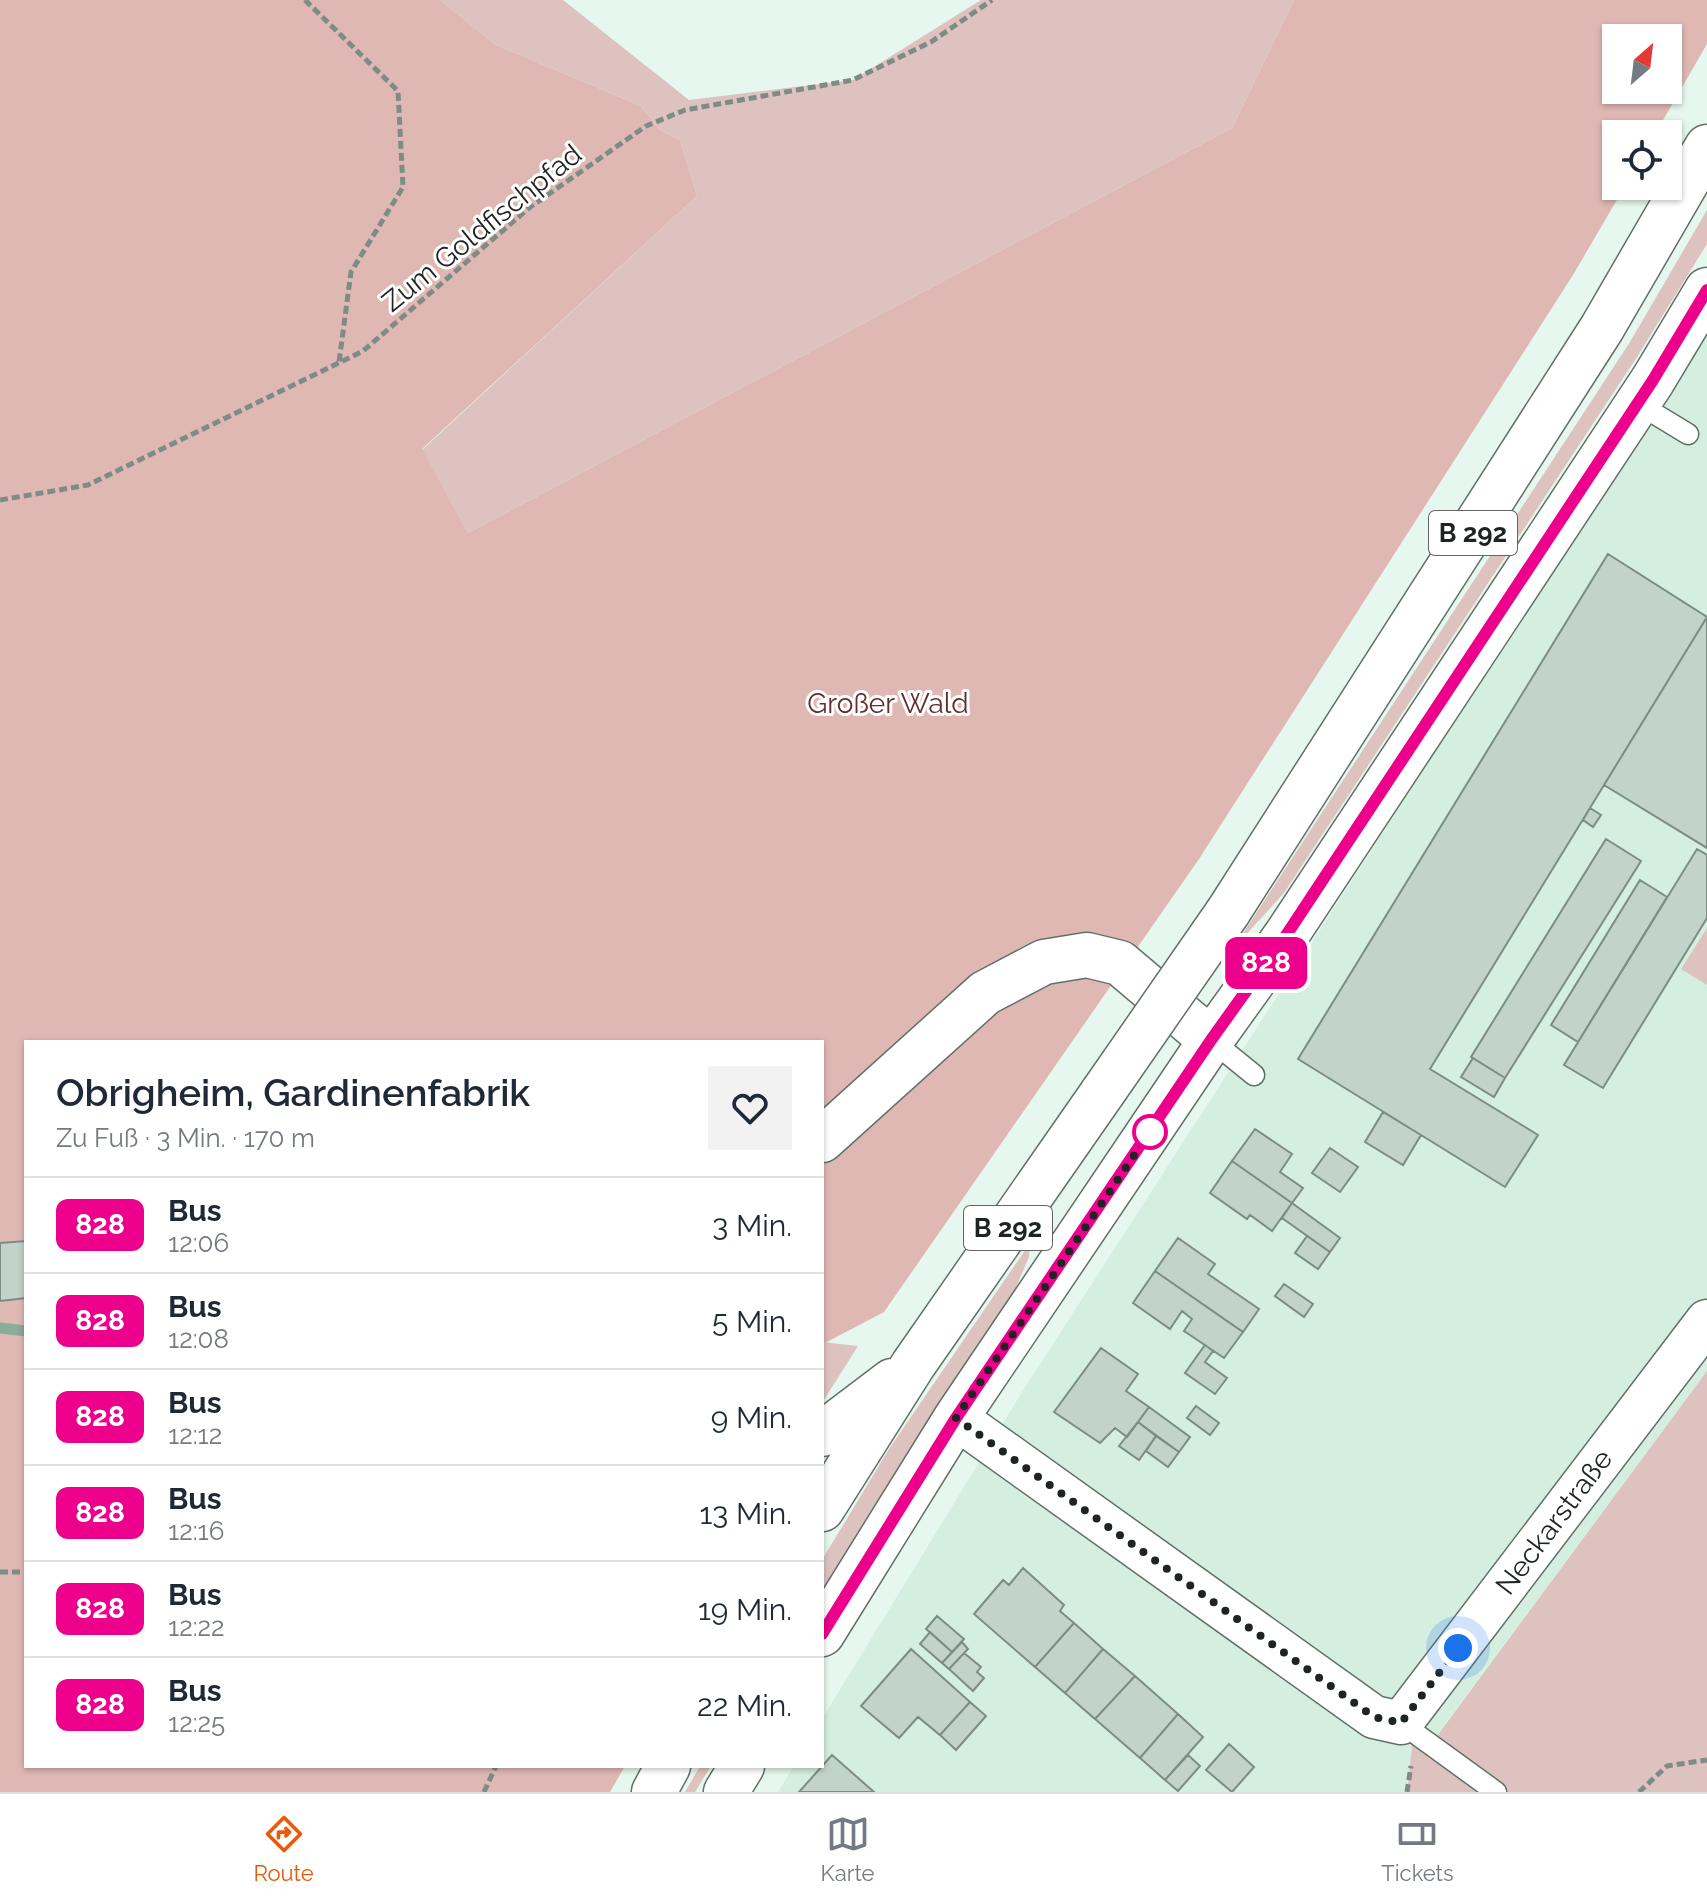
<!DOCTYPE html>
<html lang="de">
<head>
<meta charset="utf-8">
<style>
	body { margin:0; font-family:Raleway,sans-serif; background:#f2f2f3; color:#1f2937; height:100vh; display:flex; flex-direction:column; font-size:30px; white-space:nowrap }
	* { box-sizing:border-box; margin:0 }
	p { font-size:26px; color:#747a83 }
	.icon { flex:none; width:44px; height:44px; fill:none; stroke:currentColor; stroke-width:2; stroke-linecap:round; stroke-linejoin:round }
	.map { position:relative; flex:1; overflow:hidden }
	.details { position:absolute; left:24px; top:1040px; width:800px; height:728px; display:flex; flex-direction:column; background:#fff; border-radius:0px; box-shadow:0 2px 6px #0004 }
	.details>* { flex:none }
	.badge { padding:0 16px; border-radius:12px; font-size:28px; line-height:52px }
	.needle { width:52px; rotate:28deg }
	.controls { position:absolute; left:1602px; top:24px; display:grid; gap:16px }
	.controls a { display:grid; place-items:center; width:80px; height:80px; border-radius:0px; background:#fff; box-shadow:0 2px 6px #0004; font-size:40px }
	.you { position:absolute; width:40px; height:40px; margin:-20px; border:6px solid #fff; border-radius:50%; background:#1a73e8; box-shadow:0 0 0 12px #1a73e833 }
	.map>.badge { position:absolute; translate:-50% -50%; box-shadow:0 0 0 4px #fff }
	.round { display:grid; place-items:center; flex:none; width:84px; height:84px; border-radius:0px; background:#f2f2f3 }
	.headline { display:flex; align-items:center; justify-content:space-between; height:136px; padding:0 32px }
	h1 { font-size:38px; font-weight:600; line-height:60px }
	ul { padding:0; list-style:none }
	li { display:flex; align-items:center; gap:24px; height:96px; padding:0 32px; border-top:2px solid #e0e1e3 }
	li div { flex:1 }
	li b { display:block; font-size:30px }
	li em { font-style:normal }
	li .badge { min-width:88px; font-weight:700; text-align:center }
	.menu { display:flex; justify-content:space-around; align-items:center; height:112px; border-top:2px solid #e0e1e3; background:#fff; font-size:22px; color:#747a83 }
	.menu a { display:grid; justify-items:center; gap:4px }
	.menu .active { color:#ea580c }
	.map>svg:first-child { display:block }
</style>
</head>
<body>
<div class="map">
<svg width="1707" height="1792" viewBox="0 0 1707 1792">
	<rect width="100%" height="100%" fill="#e5f7ee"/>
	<path fill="#d4eee0" d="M1707 330V1371L1430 1744 1404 1792H778L794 1766H822V1719L1024 1389Z"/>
	<path fill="#dec2bf" d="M440 0H563L689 100 853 80 981 0H1294L1232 128 468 533 422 450 697 196 680 140 660 130 641 106 496 45Z
		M1707 210V244L1637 357 1284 893 1232 950 1630 342Z
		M1707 928V985L1681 969Z
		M1030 1243 1029 1257 1011 1299 822 1595V1560L889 1449Z
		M822 1342 858 1346 822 1403Z
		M1707 1371V1792H1407L1412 1747 1401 1723 1431 1744Z
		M700 1766H711L695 1792H685Z"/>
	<path fill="#dfb8b4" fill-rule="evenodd" d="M0 0H440L496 45 641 106 660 130 680 140 697 196 422 449 468 533 1232 128 1294 0H1707V44L1655 134H1616V186H1625L1573 275 1199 859 884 1312 825 1343 822 1342V1042H26V1766H625L610 1792H0ZM1616 38H1668V90H1616Z"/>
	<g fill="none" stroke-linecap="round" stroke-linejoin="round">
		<path stroke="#8aac9a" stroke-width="11" d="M0 1328 26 1331"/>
	</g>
	<path fill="#c2d3ca" stroke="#7d8d84" stroke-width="2" d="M1608 554 1707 617 1430 1069 1538 1135 1505 1187 1298 1059Z
		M1707 617V848L1604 785Z
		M1590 808 1601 815 1593 827 1583 820Z
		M1606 839 1641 861 1505 1078 1471 1057Z
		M1697 849 1707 855V918L1603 1088 1564 1065Z
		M1640 880 1667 897 1578 1042 1551 1025Z
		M1473 1058 1505 1078 1494 1097 1461 1077Z
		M1383 1112 1421 1135 1403 1165 1365 1142Z
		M1255 1129 1292 1154 1280 1172 1303 1188 1292 1203 1232 1161Z
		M1330 1148 1358 1167 1340 1192 1312 1173Z
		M1232 1161 1292 1203 1272 1231 1250 1215 1247 1219 1210 1193Z
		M1292 1203 1340 1238 1330 1252 1282 1218Z
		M1307 1236 1330 1252 1318 1269 1295 1253Z
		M1178 1238 1215 1264 1208 1274 1259 1309 1243 1332 1155 1271Z
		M26 1241V1298L0 1301V1243Z
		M1155 1271 1243 1332 1224 1358 1184 1331 1192 1319 1182 1311 1170 1329 1133 1303Z
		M1284 1284 1313 1304 1304 1317 1275 1296Z
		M1205 1345 1213 1351 1205 1362 1227 1378 1215 1394 1185 1373Z
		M1101 1348 1138 1374 1126 1391 1149 1407 1127 1437 1115 1428 1100 1443 1054 1412Z
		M1196 1406 1219 1423 1210 1435 1187 1418Z
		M1149 1407 1190 1437 1179 1452 1138 1422Z
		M1138 1422 1156 1436 1139 1460 1119 1446Z
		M1156 1436 1179 1452 1168 1467 1146 1451Z
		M1023 1568 1064 1605 1060 1611 1074 1623 1035 1667 974 1614 1003 1580 1009 1585Z
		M937 1616 964 1639 952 1652 926 1629Z
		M1074 1623 1103 1649 1065 1693 1035 1667Z
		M930 1632 952 1652 942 1663 920 1644Z
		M962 1642 968 1649 949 1669 942 1663Z
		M911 1649 970 1702 940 1735 918 1717 899 1738 861 1706Z
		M1103 1649 1135 1676 1095 1719 1065 1693Z
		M964 1653 981 1667 977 1672 984 1678 973 1691 949 1669Z
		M1135 1676 1178 1714 1140 1758 1095 1719Z
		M970 1702 986 1716 956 1750 940 1735Z
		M1178 1714 1203 1737 1165 1780 1140 1758Z
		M1229 1744 1254 1767 1232 1792 1206 1770Z
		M832 1755 874 1792H799Z
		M1188 1755 1200 1766 1178 1791 1165 1780Z"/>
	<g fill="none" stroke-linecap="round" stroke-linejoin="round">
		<g stroke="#617169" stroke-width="23">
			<path id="service" d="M1637 403 1688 434
				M1211 1040 1254 1075
				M1401 1723 1496 1792"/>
		</g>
		<g stroke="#617169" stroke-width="45">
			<path id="minor" d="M956 1418 1374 1717 1401 1723 1707 1321"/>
		</g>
		<g stroke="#617169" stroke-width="47">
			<path id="tertiary" d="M822 1634 956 1418 1211 1040 1287 934 1653 380 1707 290
				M726 1792 742 1766"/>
		</g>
		<g stroke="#617169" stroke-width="47">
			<path id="trunk" d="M1228 912 1602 328 1707 147
				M822 1140 985 993 1044 962 1087 955 1120 963 1211 1040
				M822 1434 892 1381
				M822 1509 913 1365 1103 1092
				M654 1792 668 1766"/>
		</g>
		<path stroke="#7f8b85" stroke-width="5" stroke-dasharray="8 4" stroke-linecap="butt" d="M305 0 398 91 403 187 351 272 339 362
			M0 500 88 485 363 351 529 208 646 126 685 110 853 80 931 42 992 0
			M0 1572H26
			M484 1792 496 1766
			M1407 1792 1411 1766
			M1639 1792 1667 1766 1707 1760"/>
		<use href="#service" stroke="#fff" stroke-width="20"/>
		<use href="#minor" stroke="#fff" stroke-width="42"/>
		<use href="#tertiary" stroke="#fff" stroke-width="44"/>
		<use href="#trunk" stroke="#fff" stroke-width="44"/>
		<g stroke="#617169" stroke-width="47" stroke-linecap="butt">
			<path id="trunk-bridge" d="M1103 1092 1228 912"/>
		</g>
		<use href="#trunk-bridge" stroke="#fff" stroke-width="44"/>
	</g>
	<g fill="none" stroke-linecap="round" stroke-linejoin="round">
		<g stroke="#fff" stroke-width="18">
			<path id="line" d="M822 1634 956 1418 1211 1040 1287 934 1653 380 1707 290"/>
		</g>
		<use href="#line" stroke="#ec008c" stroke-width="12"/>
		<path stroke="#1e2421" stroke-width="8" stroke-dasharray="0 14.4" d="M1150 1132 956 1418 1374 1717 1401 1723 1458 1648"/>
	</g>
	<circle fill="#fff" stroke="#ec008c" stroke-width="4" cx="1150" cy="1132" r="16"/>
	<g text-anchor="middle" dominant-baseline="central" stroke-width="6" stroke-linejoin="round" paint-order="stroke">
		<g fill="#fff" stroke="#626664" stroke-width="2">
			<rect x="1429" y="511" width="88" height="44" rx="6"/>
			<rect x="964" y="1206" width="88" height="44" rx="6"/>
		</g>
		<g font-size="26" font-weight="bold" fill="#1e2421">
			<text x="1473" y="533">B 292</text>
			<text x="1008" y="1228">B 292</text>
		</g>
		<g font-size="28" fill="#1e2421" stroke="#fff">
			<text transform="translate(482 228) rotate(-39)">Zum Goldfischpfad</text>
			<text transform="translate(1554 1522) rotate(-53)">Neckarstraße</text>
		</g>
		<g font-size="28" fill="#622f2b" stroke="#fff">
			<text x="888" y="703">Großer Wald</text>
		</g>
	</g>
</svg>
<div class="controls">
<a><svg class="needle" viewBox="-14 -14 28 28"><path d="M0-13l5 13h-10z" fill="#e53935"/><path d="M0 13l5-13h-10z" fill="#747a83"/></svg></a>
<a><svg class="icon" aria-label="locate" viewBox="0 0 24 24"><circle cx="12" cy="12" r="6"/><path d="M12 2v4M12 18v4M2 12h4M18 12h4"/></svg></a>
</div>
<div class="you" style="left:1458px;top:1648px"></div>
<b class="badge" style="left:1266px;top:963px;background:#ec008c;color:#fff">828</b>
<section class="details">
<div class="headline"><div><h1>Obrigheim, Gardinenfabrik</h1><p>Zu Fuß · 3 Min. · 170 m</p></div><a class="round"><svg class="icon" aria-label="heart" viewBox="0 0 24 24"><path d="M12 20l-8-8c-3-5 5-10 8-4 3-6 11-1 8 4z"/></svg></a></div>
<ul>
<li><span class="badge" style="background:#ec008c;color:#fff">828</span><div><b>Bus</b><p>12:06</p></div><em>3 Min.</em></li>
<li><span class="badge" style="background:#ec008c;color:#fff">828</span><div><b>Bus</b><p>12:08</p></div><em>5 Min.</em></li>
<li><span class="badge" style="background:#ec008c;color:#fff">828</span><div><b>Bus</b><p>12:12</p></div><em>9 Min.</em></li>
<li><span class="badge" style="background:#ec008c;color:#fff">828</span><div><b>Bus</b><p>12:16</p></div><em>13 Min.</em></li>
<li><span class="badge" style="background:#ec008c;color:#fff">828</span><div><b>Bus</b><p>12:22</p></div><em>19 Min.</em></li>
<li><span class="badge" style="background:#ec008c;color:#fff">828</span><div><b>Bus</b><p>12:25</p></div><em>22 Min.</em></li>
</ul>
</section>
</div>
<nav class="menu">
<a class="active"><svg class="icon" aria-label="directions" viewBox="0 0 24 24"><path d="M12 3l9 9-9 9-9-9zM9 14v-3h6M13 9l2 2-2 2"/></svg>Route</a>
<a><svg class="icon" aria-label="map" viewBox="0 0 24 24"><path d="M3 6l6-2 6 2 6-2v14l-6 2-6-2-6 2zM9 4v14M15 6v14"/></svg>Karte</a>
<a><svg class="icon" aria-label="tickets" viewBox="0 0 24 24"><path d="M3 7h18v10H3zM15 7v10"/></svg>Tickets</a>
</nav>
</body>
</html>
